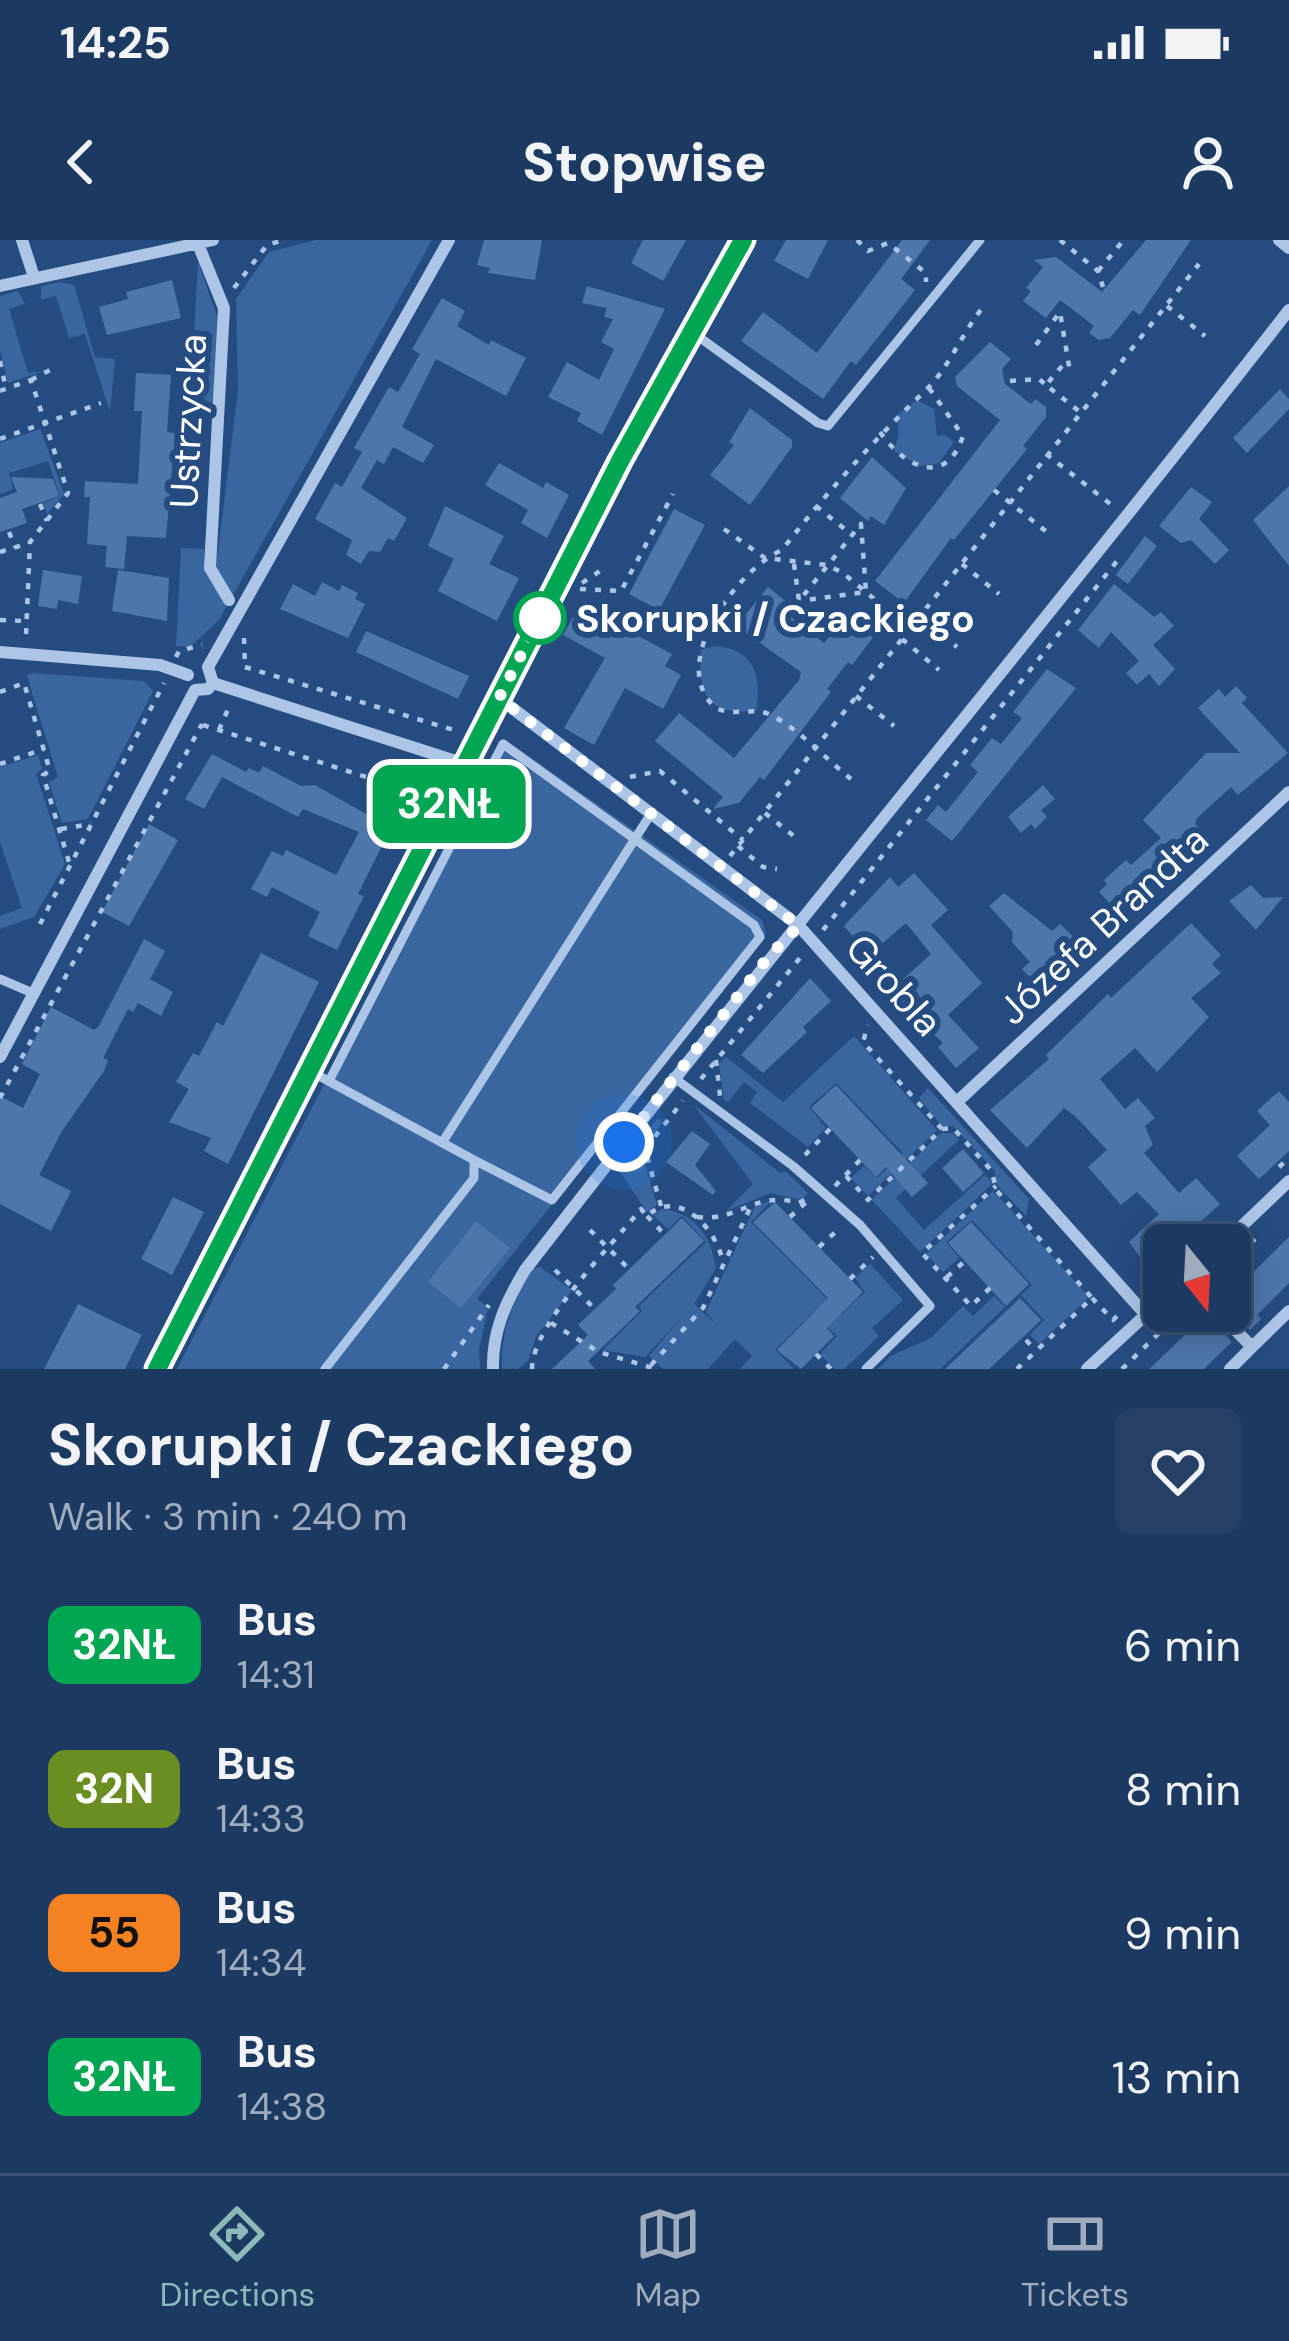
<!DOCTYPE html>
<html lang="en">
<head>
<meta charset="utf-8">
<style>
	body { margin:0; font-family:"DM Sans",sans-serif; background:#254067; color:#f1f3f6; height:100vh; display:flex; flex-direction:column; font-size:45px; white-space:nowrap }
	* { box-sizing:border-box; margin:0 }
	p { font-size:39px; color:#a0acbd }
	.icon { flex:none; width:66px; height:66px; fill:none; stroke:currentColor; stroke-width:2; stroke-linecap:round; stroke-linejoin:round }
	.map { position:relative; height:1129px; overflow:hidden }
	.panel { display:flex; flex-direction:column; background:#1c3961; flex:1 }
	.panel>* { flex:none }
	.badge { padding:0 24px; border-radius:18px; font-size:42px; line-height:78px }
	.needle { width:78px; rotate:162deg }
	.tools { position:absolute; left:1143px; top:984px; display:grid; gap:24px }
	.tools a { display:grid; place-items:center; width:108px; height:108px; border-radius:18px; background:#1c3961; box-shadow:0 6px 30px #0003,0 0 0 3px #3a5376; font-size:60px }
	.you { position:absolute; width:60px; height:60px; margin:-30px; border:9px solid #fff; border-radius:50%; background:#1a73e8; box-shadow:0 0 0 18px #1a73e833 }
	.map>.badge { position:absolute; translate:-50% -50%; box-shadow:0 0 0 6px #fff }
	.round { display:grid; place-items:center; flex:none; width:126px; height:126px; border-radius:18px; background:#254067 }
	.head { display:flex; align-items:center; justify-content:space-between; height:204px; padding:0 48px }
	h1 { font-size:57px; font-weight:800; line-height:90px }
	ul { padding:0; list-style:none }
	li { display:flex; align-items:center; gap:36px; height:144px; padding:0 48px }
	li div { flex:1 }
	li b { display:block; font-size:45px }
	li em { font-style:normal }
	li .badge { min-width:132px; font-weight:700; text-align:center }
	.status { display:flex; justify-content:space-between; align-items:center; height:84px; padding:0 60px; background:#1c3961; direction:ltr }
	.status svg { height:33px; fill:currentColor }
	header { display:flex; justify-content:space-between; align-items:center; height:156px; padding:0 48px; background:#1c3961; font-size:54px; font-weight:800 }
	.menu { display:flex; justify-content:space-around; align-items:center; height:168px; border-top:3px solid #3a5376; background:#1c3961; font-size:33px; color:#a0acbd }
	.menu a { display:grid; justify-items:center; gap:6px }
	.menu .on { color:#8bbbb9 }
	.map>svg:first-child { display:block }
</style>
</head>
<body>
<div class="status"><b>14:25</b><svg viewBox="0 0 49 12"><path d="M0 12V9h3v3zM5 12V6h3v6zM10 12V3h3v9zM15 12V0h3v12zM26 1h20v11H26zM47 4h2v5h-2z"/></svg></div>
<header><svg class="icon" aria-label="back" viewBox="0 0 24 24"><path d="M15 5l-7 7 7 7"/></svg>Stopwise<svg class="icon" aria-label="person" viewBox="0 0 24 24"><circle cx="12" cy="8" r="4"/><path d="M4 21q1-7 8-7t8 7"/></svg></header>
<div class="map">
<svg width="1289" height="1129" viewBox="0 0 1289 1129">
	<rect width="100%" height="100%" fill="#254c81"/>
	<path fill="#3a669f" d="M316 0H432L219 380 190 407 176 406 181 308 204 309 206 332 214 343 238 151 236 59 269 12Z
		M198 22 217 76 216 166 190 164Z
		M60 42 74 45 95 117 115 119 110 172 85 94 69 98 56 56 41 60V46Z
		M18 51 25 64 9 69 28 133 44 131 8 143 0 109V56Z
		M917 160 934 169 937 196 945 195 954 202 939 223 920 226 894 211 899 194 896 176Z
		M40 189 64 254 47 274 43 263 60 256 48 221 9 233 13 249 0 254V203Z
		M714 406C754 408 762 436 756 471 707 475 698 456 701 410Z
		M31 433 144 441 153 451 88 579 62 583 49 542 58 537 27 436Z
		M503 498 762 680 766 694 477 1059 488 1067 479 1110 480 1129H177Z
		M38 515 42 529 36 534 65 624 34 677 0 689V676L22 668 0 602V527Z
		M854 796 937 890 868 956 851 938 864 926 877 938 903 913 836 843 809 867 826 888 808 907 750 863 757 852 744 842 728 862 724 859 719 824 726 817 783 862Z
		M928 848 1029 959 1026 976 997 945 995 931 953 886H942L919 858Z
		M693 864 780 933 785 931 808 953 801 960 771 953 726 971 753 944Z
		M658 878 662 883 641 910 657 965 647 972 619 930 620 922Z
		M941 893H952L959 900 896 958 924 990 985 935 993 943 920 1012 872 960Z
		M993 951 1089 1057 1039 1104 1030 1095 1044 1080 1021 1055 1032 1045 972 980 946 1002 959 1018 943 1032 926 1014Z
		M772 960 751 982 842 1074 865 1052 855 1038 870 1024 903 1060 872 1088 879 1096 844 1129H835L820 1114 837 1096 812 1073 775 1110 794 1129H740L752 1116 735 1099 708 1129H663L649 1116 685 1074 645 1117 603 1110 642 1071 639 1066 706 1002 682 976 668 989 653 975 662 969C697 974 710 995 716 1028L694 1064 716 1084 706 1072 755 966Z
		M540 1027 572 1050 536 1097 528 1121 518 1129H502C500 1092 513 1060 533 1029Z
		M994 1056 1005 1067 940 1129H878L891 1116 931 1098 963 1066 973 1076Z"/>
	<path fill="#4d76aa" d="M484 0H542L535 40 488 33 490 28 477 25Z
		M643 0H686L663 41 631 23Z
		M786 0H828L808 39 774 21Z
		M902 0H930L901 39 915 50 856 125 851 121 823 159 741 101 763 72 817 113Z
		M1146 0H1191L1140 75 1133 70 1110 98 1099 100 1089 93 1094 86 1060 60 1046 78 1023 61 1031 51 1026 48 1043 27 1034 20 1056 17 1102 52Z
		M172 40 181 78 107 95 99 67 128 59 126 52Z
		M587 46 665 69 602 195 577 181 581 173 548 157 567 122 599 140 614 109 601 102 613 79 604 77 607 68 582 63Z
		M442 58 465 71 457 86 489 105 491 100 526 118 506 156 436 119 402 187 434 205 423 223 393 207 384 224 377 220 361 248 407 278 394 301 388 298 380 312 369 311 361 324 346 315 352 300 315 279 335 243 342 247 362 212 354 208 389 147 398 152 420 114 412 109Z
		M990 102 1011 119 1002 129 1005 144 1031 164 1035 159 1046 167V177L1023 206 1027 209 1015 224 954 300 951 298 904 363 875 341 1000 180 957 146 955 137Z
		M136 133 171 135 167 192 175 193 166 298 127 296 124 329 105 327 107 306 87 304 90 257H84L85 241 138 244 142 171H134Z
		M1280 149 1289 159V169L1247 213 1233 198Z
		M750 168 792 200V207L750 265 710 235 734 205 729 202Z
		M872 217 906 248 884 285 871 276 868 281 840 258Z
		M499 223 543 248 546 242 569 255 547 298 521 283 528 270 485 245Z
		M11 237 53 239 59 256 22 269 27 283 0 292V258L17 252Z
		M1289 246V326L1253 280Z
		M1191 247 1212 262 1199 279 1229 310 1215 324 1191 300 1181 303 1159 286Z
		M445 266 504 296 489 324 519 338 497 381 438 351 454 319 428 306Z
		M674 269 705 285 659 370 629 354Z
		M1145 296 1157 306 1128 344 1116 335Z
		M43 330 82 336 78 364 58 360 57 369 38 366Z
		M118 330 169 338 167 381 112 371Z
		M322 342 339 351 342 345 358 353 355 359 365 364 348 398 280 369 293 344 315 356Z
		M1114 344 1154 377 1161 372 1174 386 1153 405 1175 429 1159 446 1149 434 1137 445 1126 433 1139 421 1111 392 1099 408 1078 390Z
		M768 347 789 364 784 370 790 376 824 403 855 367 881 387 852 425 848 422 827 449 831 452 764 540 760 537 739 563 713 569 723 557 655 501 679 473 734 518 799 440 801 432 736 386Z
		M580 365 672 414 665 426 681 435 663 469 625 448 594 505 564 488 605 418 563 395Z
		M366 391 469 436 458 459 356 412Z
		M1047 429 1076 448 952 601 926 580 938 565 946 572 978 532 970 525 992 498 1001 504 1022 478 1013 472Z
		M1236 446 1247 458 1242 463 1288 513 1238 555 1231 547 1197 578 1195 584 1204 593 1118 672 1099 652 1107 644 1104 640 1126 620 1131 625 1161 598 1143 580 1206 513H1240L1198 468 1219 449 1225 457Z
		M212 514 246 532 249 528 259 533 263 526 301 546 315 545 391 588 358 654 364 656 337 710 308 696 320 672 272 647 267 657 251 649 272 611 283 616 286 610 336 635 359 592 303 569 298 577 222 537 204 569 185 559Z
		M1043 545 1055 559 1041 570 1047 577 1035 589 1031 584 1021 593 1008 577Z
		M149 584 178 600 129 686 102 672Z
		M914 633 948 670 931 685 982 743 948 775 979 808 956 828 938 807 943 803 889 752 931 714 906 683 869 715 844 686 890 637 898 647Z
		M1251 645 1263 658 1283 657 1256 690 1229 661Z
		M1004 653 1052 691 1060 684 1084 707 1040 747 1022 729 1030 722 1012 702 1013 692 989 666Z
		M1191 683 1221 715 1212 724 1221 733 1191 758 1209 777 1157 832 1135 808 1100 839 1125 869 1138 858 1155 878 1145 886 1153 905 1144 913 1179 953 1196 938 1220 964 1175 1005H1164V1015L1149 1029 1129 1002 1159 974 1137 952 1121 965 1088 927 1107 910 1076 877 1064 868 1027 908 990 870 1049 819 1046 815 1108 754 1111 758Z
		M144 699 165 711 150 739 173 752 161 776 138 763 133 772 128 769 103 818 108 820 104 831 62 891 39 935 71 951 51 991 0 964V856L23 868 40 834 22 824 51 767 94 790 99 786Z
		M261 713 319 742 228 924 204 911 211 898 169 882 189 849 176 842 193 813 199 816 217 782 223 786Z
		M810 738 831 761 803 787 807 792 763 833 741 815Z
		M836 845 928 943 912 957 886 927 876 937 811 868Z
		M1279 851 1289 862V911L1259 939 1237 916 1270 885 1257 871Z
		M692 891 710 904 695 925 716 951 713 955 666 922Z
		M963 909 984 933 963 952 942 928Z
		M173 957 204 972 172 1035 141 1019Z
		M775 962 863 1052 827 1088 834 1096 801 1129 777 1110 828 1058 753 982Z
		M682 978 704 1001 635 1067 640 1071 588 1121 595 1129H552L588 1095 578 1085 616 1049 613 1045Z
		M476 981 510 1008 461 1068 428 1042Z
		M971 982 1029 1044 1006 1066 948 1003Z
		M1289 997V1043L1257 1075 1261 1079 1250 1090 1230 1069V1055Z
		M1020 1058 1041 1080 989 1129H945Z
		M78 1064 142 1095 125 1129H44Z
		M1207 1074 1232 1102 1219 1114 1204 1129H1149Z"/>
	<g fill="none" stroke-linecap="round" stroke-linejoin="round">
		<path stroke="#adc6e7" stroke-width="4.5" stroke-dasharray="6 9" stroke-linecap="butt" d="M857 0 868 11 888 3 926 33V42
			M1060 0 1098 31 1103 47
			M1098 31 1122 2
			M234 48 267 5 284 0
			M1167 66 1205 96
			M1036 105 1060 72 1070 132
			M0 121 6 149
			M1062 126 1046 145 1080 172
			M31 140 52 129
			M1010 141 1039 139 1046 145
			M0 151 31 140 68 253 30 302 26 395 32 398
			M880 192C903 226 946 249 963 196L929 148
			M0 199 101 163
			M1046 214 1113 266
			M994 250 1048 293
			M40 264 47 281
			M816 266 852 295
			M724 289 765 318 827 325 843 333 909 388
			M9 292 15 307
			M0 312 29 303
			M794 324 799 361 861 284 866 352 799 361
			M962 324 999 354
			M582 343 603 329
			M580 349 621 351 673 254
			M919 377 957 407
			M0 380 24 381
			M244 398 245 428
			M902 399 939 430
			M176 417 179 411 202 405
			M245 427 457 491
			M0 452 24 443 50 531 43 535 69 622
			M856 456 894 486
			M203 485 426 556
			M219 490 229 467
			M0 524 44 509
			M630 537 660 531 743 600
			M851 539C826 519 800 490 771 475 752 465 725 481 710 462 672 417 740 328 782 310 827 252 873 201 926 150 949 128 963 91 984 66
			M765 573 800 601
			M61 589 91 584
			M738 606 763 627 777 629
			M730 616 1199 24
			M40 684 164 443
			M823 690 1117 321 1115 313
			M716 820 720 856
			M701 839 804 713
			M0 858 202 484
			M942 889 953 888 991 930 997 951 1092 1058 1017 1129
			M805 915 830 889
			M1279 927 1289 918
			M846 936 868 960 942 889 863 802 868 785
			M835 946 860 920
			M661 966 645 909 683 861
			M647 976 665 995
			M697 977C739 982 755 950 799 963L810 957
			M790 977 811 958
			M590 990 629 1029
			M1196 1005 1209 992
			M819 1007 841 987
			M1230 1024 1255 999
			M555 1030 595 1069
			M947 1037 965 1021
			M850 1039 873 1017
			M990 1048 971 1066 922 1013 996 946
			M1143 1051 1164 1035
			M1092 1058 1113 1080 1121 1072
			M551 1083 599 1112 656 1129
			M1026 1100 1036 1111
			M816 1114 831 1129
			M651 1125 703 1068 752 964
			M444 1129 489 1065
			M532 1129C532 1085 612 1005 641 969L647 976C679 946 718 991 723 1023
			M1122 1129 1182 1071"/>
		<path stroke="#adc6e7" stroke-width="9" d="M692 92 818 183 828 186 980 0
			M0 739 35 754
			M310 831 474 920V938L325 1129
			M673 837 793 926 860 985 930 1066 866 1129
			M329 841 503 504 754 685 760 697 552 960 474 920
			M442 903 652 572"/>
		<path stroke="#adc6e7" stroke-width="12" d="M22 0 34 37
			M1279 0 1289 8
			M198 4 224 68 210 328 229 360
			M0 46 213 0
			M0 412 160 425 188 435
			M213 443 465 524
			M499 458 799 686 1146 1075
			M0 817 195 450 208 449 213 443 208 427 449 0
			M958 861 1289 552
			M1222 1005 1289 941
			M1217 1071 1252 1107 1230 1129
			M1252 1107 1289 1071
			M493 1129C492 1091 506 1062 525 1030 775 706 1038 393 1289 70
			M1087 1129 1164 1058"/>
		<path stroke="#adc6e7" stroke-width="21" d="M157 1129 620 221 743 0"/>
	</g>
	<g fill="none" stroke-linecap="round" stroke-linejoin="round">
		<g stroke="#fff" stroke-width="27">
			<path id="line" d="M157 1129 620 221 743 0"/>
		</g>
		<use href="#line" stroke="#00a651" stroke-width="18"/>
		<path stroke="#fff" stroke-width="12" stroke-dasharray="0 21.6" d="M540 378 499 458 799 686 769 716 624 902"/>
	</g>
	<circle fill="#fff" stroke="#00a651" stroke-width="6" cx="540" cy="378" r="24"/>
	<g text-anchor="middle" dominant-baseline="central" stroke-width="12" stroke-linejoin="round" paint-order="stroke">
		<g font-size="39" fill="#fff" stroke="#254c81">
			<text transform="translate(188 181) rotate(-87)">Ustrzycka</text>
			<text transform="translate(1103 685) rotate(-43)">Józefa Brandta</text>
			<text transform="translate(894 745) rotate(48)">Grobla</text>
		</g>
		<g font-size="39" font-weight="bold" fill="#fff" stroke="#254c81" text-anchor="start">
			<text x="576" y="378">Skorupki / Czackiego</text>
		</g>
	</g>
</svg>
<div class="tools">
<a><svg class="needle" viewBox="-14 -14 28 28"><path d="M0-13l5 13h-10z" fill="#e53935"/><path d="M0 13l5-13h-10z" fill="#a0acbd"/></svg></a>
</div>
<div class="you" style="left:624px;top:902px"></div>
<b class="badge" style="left:449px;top:564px;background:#00a651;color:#fff">32NŁ</b>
</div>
<section class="panel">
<div class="head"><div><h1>Skorupki / Czackiego</h1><p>Walk · 3 min · 240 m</p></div><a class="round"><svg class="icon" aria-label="heart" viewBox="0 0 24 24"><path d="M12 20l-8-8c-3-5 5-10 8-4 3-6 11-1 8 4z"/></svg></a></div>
<ul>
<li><span class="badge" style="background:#00a651;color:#fff">32NŁ</span><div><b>Bus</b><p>14:31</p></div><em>6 min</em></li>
<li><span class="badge" style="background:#6b8e23;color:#fff">32N</span><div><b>Bus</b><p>14:33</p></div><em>8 min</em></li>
<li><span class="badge" style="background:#f58220;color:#111">55</span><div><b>Bus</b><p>14:34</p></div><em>9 min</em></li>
<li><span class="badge" style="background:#00a651;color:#fff">32NŁ</span><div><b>Bus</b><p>14:38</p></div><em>13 min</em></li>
</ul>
</section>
<nav class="menu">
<a class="on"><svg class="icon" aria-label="directions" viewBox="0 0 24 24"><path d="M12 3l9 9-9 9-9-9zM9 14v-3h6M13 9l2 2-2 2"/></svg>Directions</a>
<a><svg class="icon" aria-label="map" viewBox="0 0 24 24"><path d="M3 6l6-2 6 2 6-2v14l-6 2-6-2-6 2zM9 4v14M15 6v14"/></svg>Map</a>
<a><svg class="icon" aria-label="tickets" viewBox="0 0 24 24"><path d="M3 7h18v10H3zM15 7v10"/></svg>Tickets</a>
</nav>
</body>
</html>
